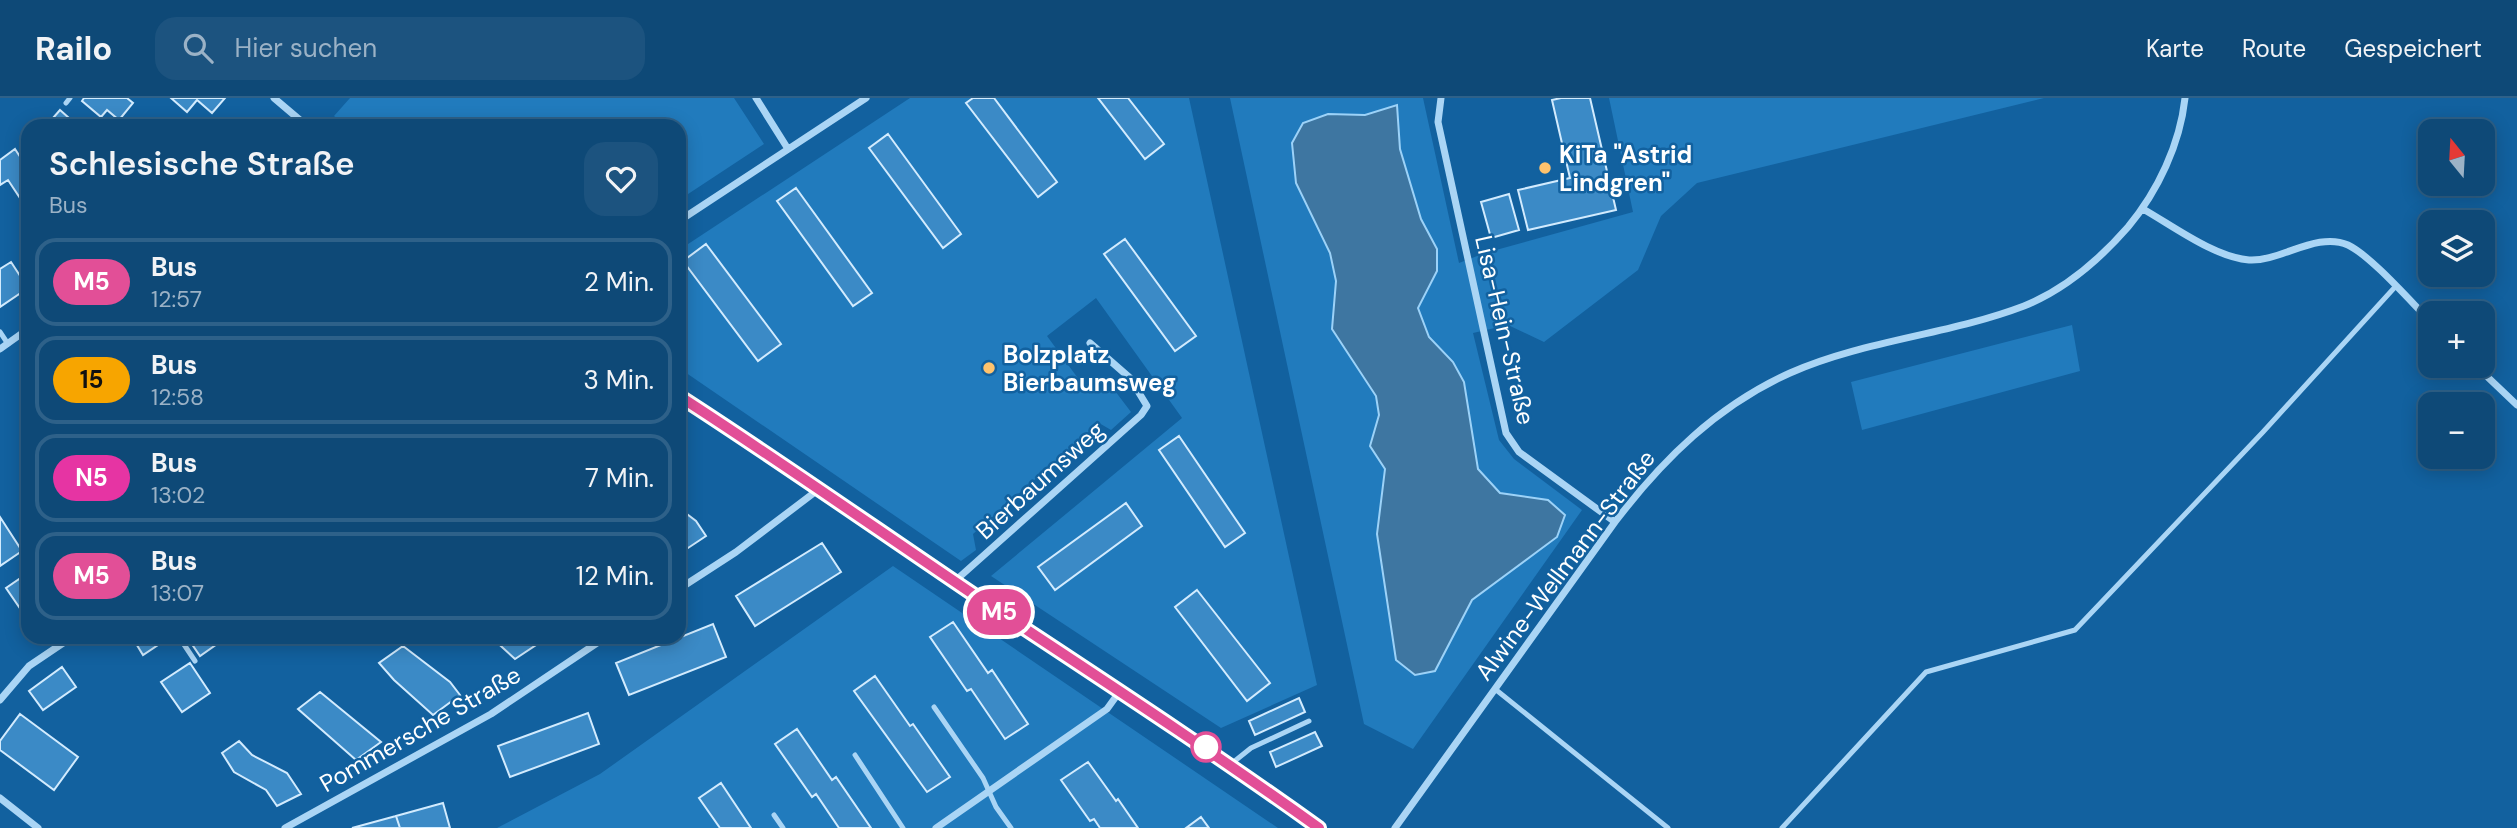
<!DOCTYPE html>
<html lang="de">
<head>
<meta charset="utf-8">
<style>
	body { margin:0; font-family:"DM Sans",sans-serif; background:#1c537f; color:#f1f3f6; height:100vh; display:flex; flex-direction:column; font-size:26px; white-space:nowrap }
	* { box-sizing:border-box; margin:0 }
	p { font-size:23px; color:#9bb2c6 }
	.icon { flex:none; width:38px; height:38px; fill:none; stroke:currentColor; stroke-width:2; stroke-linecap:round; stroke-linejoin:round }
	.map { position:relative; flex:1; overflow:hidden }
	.side { position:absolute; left:21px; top:21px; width:665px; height:525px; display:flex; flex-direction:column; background:#0e4977; border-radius:21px; box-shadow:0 4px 18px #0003,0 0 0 2px #2e6189 }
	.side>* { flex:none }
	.badge { padding:0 14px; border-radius:23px; font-size:24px; line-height:46px }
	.needle { width:46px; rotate:342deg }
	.controls { position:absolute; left:2418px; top:21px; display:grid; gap:14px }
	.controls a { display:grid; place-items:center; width:77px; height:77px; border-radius:14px; background:#0e4977; box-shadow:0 4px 18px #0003,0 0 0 2px #2e6189; font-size:35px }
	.map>.badge { position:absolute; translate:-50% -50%; box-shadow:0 0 0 4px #fff }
	.round { display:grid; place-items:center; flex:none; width:74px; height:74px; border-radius:21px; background:#1c537f }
	.headline { display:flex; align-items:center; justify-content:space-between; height:119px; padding:0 28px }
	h1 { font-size:33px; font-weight:600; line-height:52px }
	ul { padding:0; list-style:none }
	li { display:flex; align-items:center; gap:21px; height:88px; margin:0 14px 10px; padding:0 14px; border:4px solid #2e6189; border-radius:21px }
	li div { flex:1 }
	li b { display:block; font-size:26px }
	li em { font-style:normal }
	li .badge { min-width:77px; font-weight:700; text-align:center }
	header { display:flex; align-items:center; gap:42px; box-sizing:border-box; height:98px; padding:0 35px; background:#0e4977; border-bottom:2px solid #2e6189 }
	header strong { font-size:33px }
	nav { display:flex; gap:38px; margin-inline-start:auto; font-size:24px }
	.search { width:490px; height:63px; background:#1c537f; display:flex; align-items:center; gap:18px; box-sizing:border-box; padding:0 24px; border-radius:21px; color:#9bb2c6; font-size:26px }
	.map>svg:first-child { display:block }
</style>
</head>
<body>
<header>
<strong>Railo</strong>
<div class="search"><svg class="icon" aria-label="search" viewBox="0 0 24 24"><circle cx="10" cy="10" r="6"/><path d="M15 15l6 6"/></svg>Hier suchen</div>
<nav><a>Karte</a><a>Route</a><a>Gespeichert</a></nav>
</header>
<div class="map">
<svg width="2517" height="730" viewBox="0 0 2517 730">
	<rect width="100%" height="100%" fill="#12619f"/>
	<path fill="#217bbd" d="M350 0H734L764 46 679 102V28H346L334 18Z
		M910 0H1189L1317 587 1221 630 991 478 1182 320 1096 200 1047 238 1088 294 1112 289 1131 314 1111 332 1099 325 973 436 976 452 961 463 679 270V152Z
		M1230 0H1423L1459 165 1485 155 1633 114 1609 0H2044L1697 85 1661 118 1638 172 1544 244 1508 227 1473 235 1499 342 1514 361 1582 412 1413 651 1364 626Z
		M2072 227 2080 273 1862 332 1851 284Z
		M893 468 1278 730H497L600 676Z"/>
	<path fill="#3e76a1" stroke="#9cd2f8" stroke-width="2" d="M1397 7 1400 51 1421 121 1437 151V173L1418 210 1429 239 1453 264 1464 284 1478 371 1500 395 1548 402 1565 417 1557 439 1472 502 1435 573 1415 577 1396 562 1377 436 1385 371 1370 348 1379 317 1376 298 1332 231 1336 183 1330 155 1296 85 1292 45 1303 25 1328 16 1365 17Z"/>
	<path fill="#3b8ac6" stroke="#d2ebfe" stroke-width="2" d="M84 0H127L133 5 119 22 107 12 101 19 82 3Z
		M171 0H225L212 15 197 2 187 14Z
		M973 0H994L1057 84 1038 99 966 5Z
		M1098 0H1128L1164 46 1145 61Z
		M1561 0H1590L1616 112 1528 132 1518 92 1570 80 1552 2Z
		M60 12 78 28H46Z
		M888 36 961 136 943 150 869 50Z
		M15 51 28 71V94L20 100 8 82 0 87V62Z
		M796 90 872 195 853 208 777 103Z
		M1509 96 1519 132 1491 140 1481 104Z
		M1125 141 1196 238 1175 253 1104 156Z
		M706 146 781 246 758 263 683 163Z
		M11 164 28 190 0 209V171Z
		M1179 338 1245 435 1225 449 1159 352Z
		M1126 405 1142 428 1055 492 1038 469Z
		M679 410 696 423 706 438 679 456Z
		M0 419 22 453 0 468Z
		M822 445 841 474 755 528 736 498Z
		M28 475V522L6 490Z
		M1197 492 1270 585 1247 603 1175 509Z
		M953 524 988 575 992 572 1028 626 1005 641 971 591 967 593 930 539Z
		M713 526 726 559 629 597 616 565Z
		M132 539H170L143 557Z
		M187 539H227L200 558Z
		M491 539H533L539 545 515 561Z
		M403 548 450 584 460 597 433 617 394 582 379 565Z
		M190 565 210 595 182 614 161 584Z
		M62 569 76 589 43 612 29 593Z
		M875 578 910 628 913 626 950 679 927 694 854 593Z
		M320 594 381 644 356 662 298 611Z
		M1299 600 1305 614 1255 637 1249 623Z
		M588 615 599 646 510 679 498 648Z
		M20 616 78 659 54 692 0 652V643Z
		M797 631 832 682 836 679 871 730H839L816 696 812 699 775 646Z
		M1315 634 1322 648 1276 669 1270 654Z
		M239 643 252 657 287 675 301 696 277 708 266 692 234 674 222 655Z
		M1088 664 1116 703 1118 701 1138 730H1100L1094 721 1090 723 1061 682Z
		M721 685 751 730H720L699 700Z
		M443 705 450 730H400L396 718Z
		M396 718 400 730H352Z
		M1201 719 1209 730H1186Z"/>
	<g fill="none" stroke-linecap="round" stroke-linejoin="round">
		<path stroke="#aad5f5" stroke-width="5" d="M66 5 70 0
			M0 234 8 246
			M179 539 195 563
			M1495 591 1668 730
			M934 609 983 680 996 709 1011 730
			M855 657 903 730
			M1231 666 1251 650 1309 623
			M774 717 783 730
			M1782 730 1926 574 2075 532 2263 334 2395 189"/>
		<path stroke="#aad5f5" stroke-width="7" d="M274 0 307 28
			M756 0 788 51
			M1441 0 1438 24 1506 335 1519 354 1615 424
			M2143 111C2173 128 2214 159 2249 162 2280 164 2317 133 2348 147 2371 158 2411 204 2431 224
			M679 123 866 0
			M0 251 28 231
			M2476 268 2517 307
			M679 298C786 367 889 440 995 511 1104 584 1213 654 1319 730
			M955 483 1141 317 1147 308 1130 280 1090 245
			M679 491 736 454 819 391
			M0 602 29 568 72 539
			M0 700 38 730
			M285 730 491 616 606 539
			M936 730 1107 611 1120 593
			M1395 730 1615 424C1663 361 1717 308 1790 275 1865 242 1948 237 2024 208 2064 192 2100 161 2128 129 2158 93 2180 46 2185 0"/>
	</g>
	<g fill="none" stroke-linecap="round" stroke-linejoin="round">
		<g stroke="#fff" stroke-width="16">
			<path id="line" d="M679 298C786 367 889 440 995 511 1104 583 1213 654 1319 730"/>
		</g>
		<use href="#line" stroke="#e24f97" stroke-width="10"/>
	</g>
	<g fill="#ffc36d" stroke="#12619f" stroke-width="2.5">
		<circle cx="1545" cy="70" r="7"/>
		<circle cx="989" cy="270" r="7"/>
	</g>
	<circle fill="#fff" stroke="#e24f97" stroke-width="3.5" cx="1206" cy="649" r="14"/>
	<g text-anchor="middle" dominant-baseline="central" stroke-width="5" stroke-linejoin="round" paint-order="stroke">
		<g font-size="24" font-weight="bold" fill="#fff" stroke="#12619f" text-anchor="start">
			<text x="1559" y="56">KiTa "Astrid<tspan x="1559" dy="28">Lindgren"</tspan></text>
			<text x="1003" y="256">Bolzplatz<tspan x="1003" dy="28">Bierbaumsweg</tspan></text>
		</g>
		<g font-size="24" fill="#fff" stroke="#12619f">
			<text transform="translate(1505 232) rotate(77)">Lisa-Hein-Straße</text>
			<text transform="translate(1040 382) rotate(-42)">Bierbaumsweg</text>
			<text transform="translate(1565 467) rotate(-53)">Alwine-Wellmann-Straße</text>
			<text transform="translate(420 631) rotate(-30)">Pommersche Straße</text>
		</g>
	</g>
</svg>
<div class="controls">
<a><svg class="needle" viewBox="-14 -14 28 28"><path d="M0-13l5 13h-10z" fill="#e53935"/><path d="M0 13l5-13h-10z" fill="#9bb2c6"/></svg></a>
<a><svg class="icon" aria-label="layers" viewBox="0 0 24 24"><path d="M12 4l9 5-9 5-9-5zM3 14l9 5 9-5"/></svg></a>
<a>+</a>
<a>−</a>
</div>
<b class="badge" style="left:999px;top:514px;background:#e24f97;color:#fff">M5</b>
<section class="side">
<div class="headline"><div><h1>Schlesische Straße</h1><p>Bus</p></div><a class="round"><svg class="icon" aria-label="heart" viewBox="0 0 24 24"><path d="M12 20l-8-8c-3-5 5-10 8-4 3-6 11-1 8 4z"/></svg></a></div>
<ul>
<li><span class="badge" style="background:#e24f97;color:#fff">M5</span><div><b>Bus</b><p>12:57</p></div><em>2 Min.</em></li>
<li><span class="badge" style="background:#f7a500;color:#111">15</span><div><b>Bus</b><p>12:58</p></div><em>3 Min.</em></li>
<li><span class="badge" style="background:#e634a3;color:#fff">N5</span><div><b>Bus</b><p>13:02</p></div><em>7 Min.</em></li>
<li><span class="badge" style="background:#e24f97;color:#fff">M5</span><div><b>Bus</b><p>13:07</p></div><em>12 Min.</em></li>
</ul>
</section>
</div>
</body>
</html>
